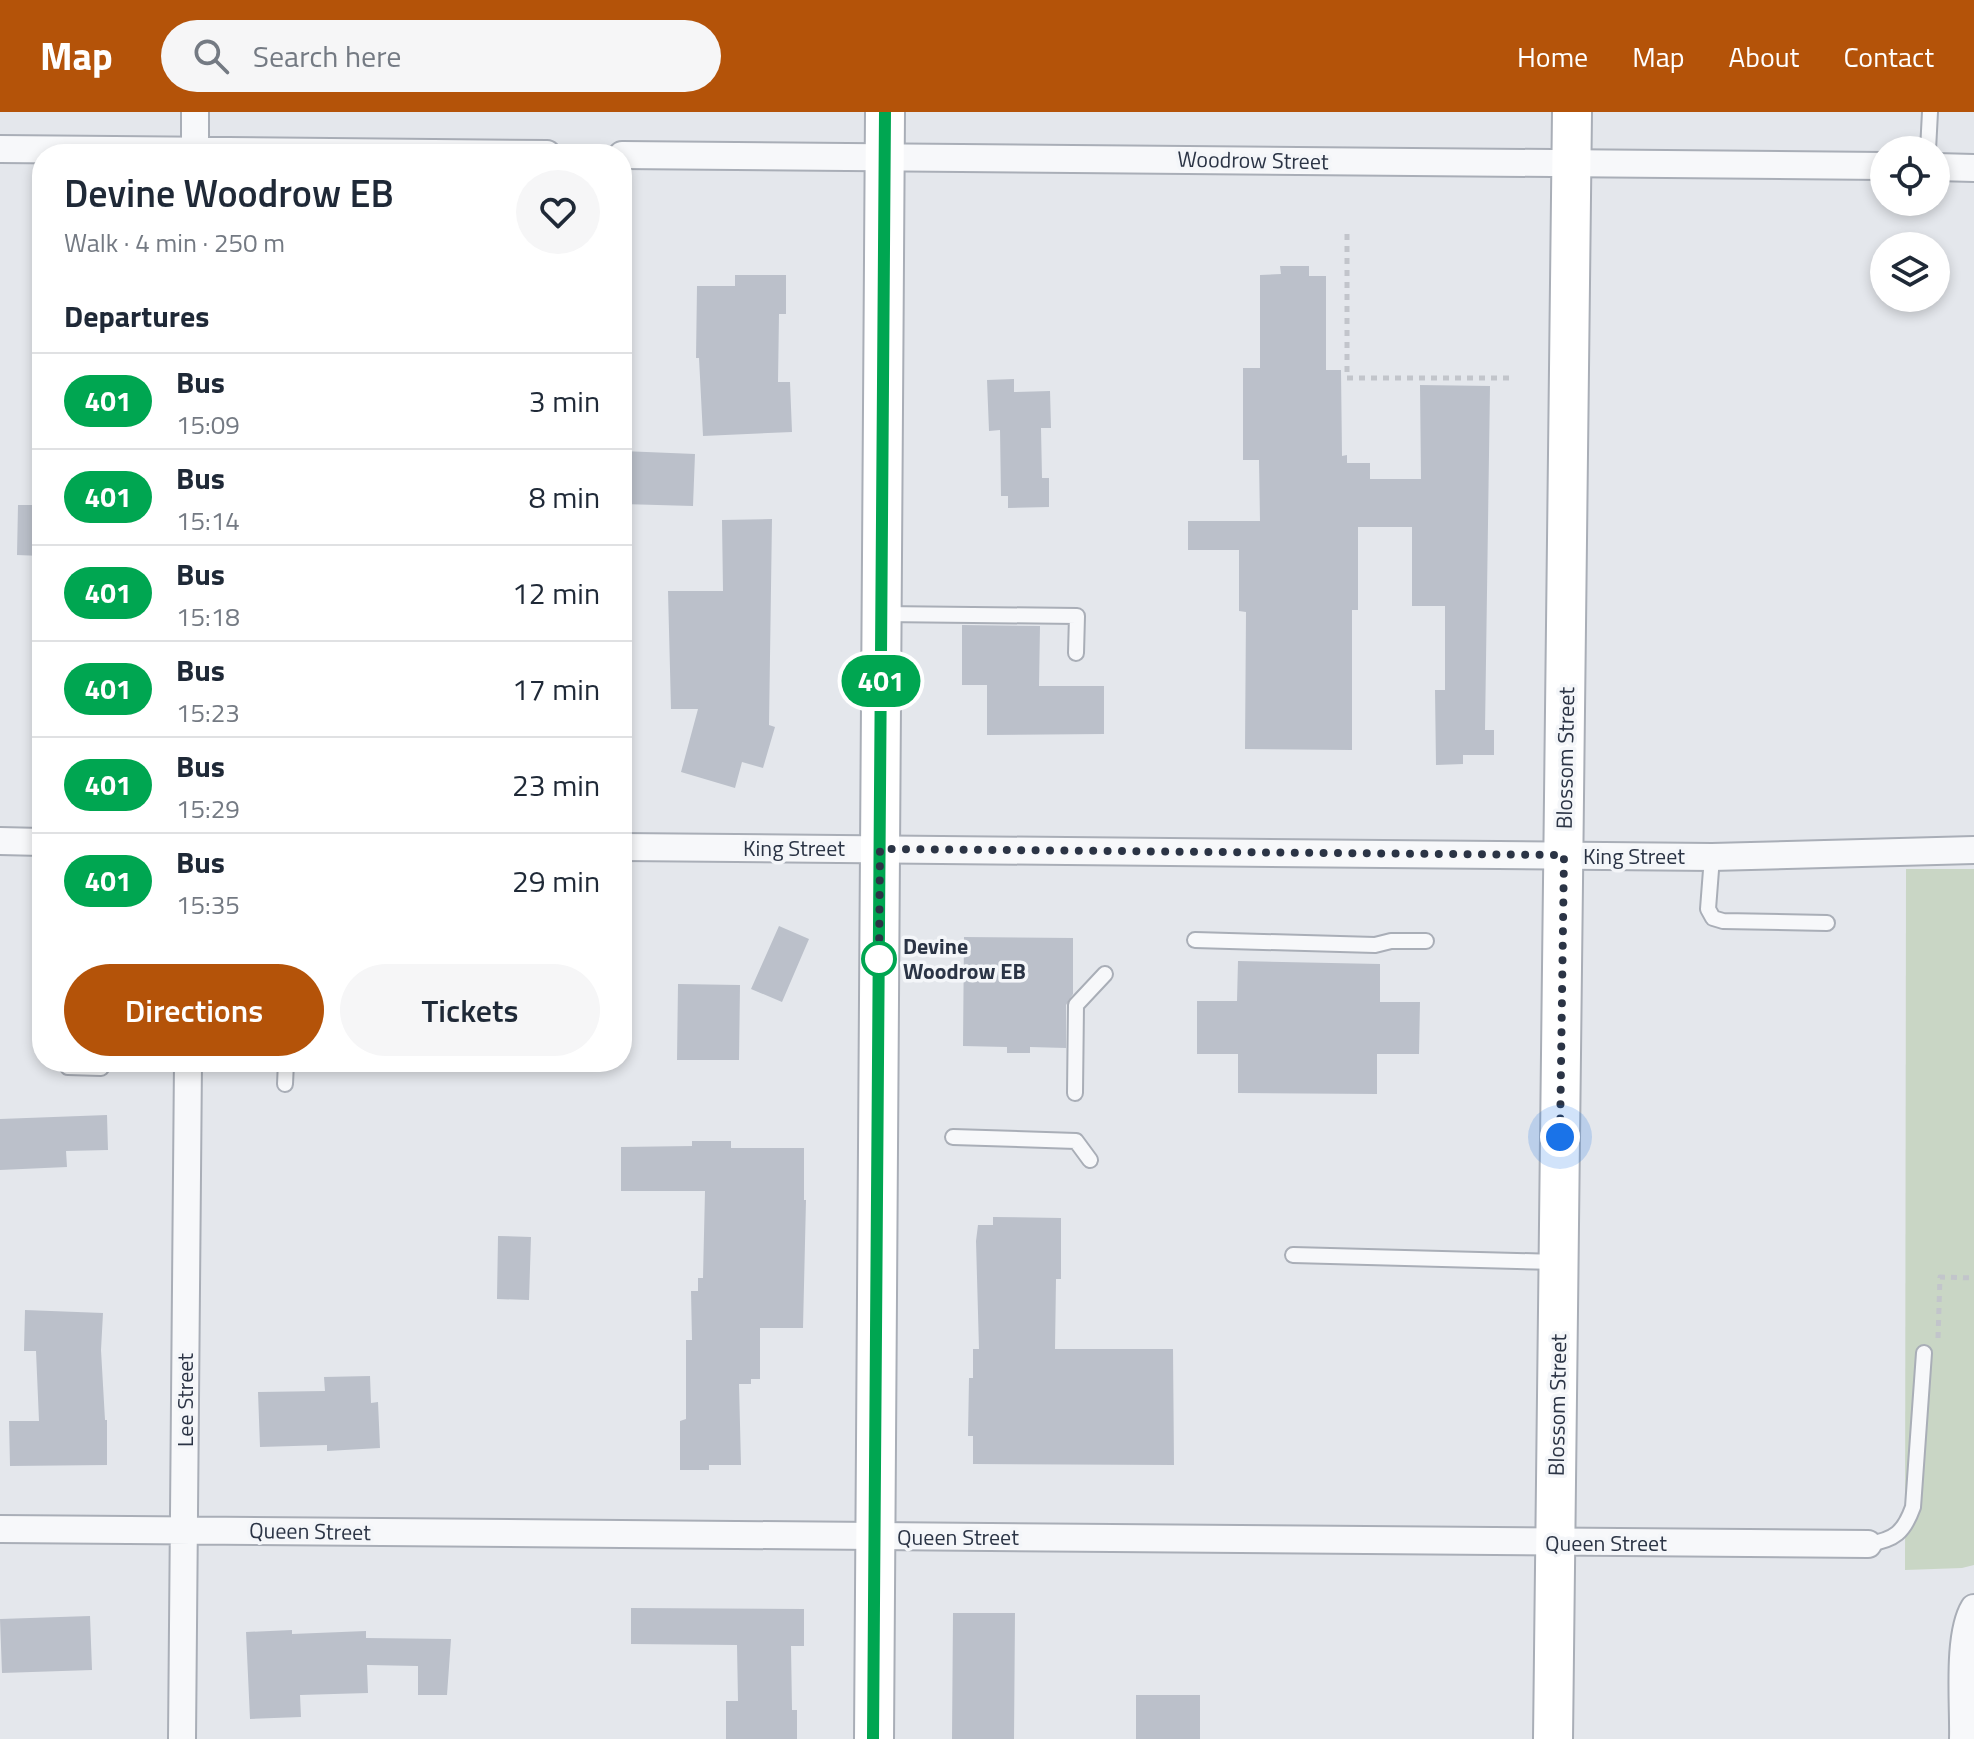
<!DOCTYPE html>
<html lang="en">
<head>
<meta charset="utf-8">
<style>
	body { margin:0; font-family:"Titillium Web",sans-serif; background:#f6f6f7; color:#1f2937; height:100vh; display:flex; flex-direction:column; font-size:30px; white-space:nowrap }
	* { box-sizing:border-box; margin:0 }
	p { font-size:26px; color:#747a83 }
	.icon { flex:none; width:44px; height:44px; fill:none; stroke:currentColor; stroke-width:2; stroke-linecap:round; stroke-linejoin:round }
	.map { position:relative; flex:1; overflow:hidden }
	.side { position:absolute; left:32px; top:32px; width:600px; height:928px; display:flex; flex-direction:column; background:#fff; border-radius:32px; box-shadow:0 4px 12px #0003 }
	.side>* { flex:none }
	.badge { padding:0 16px; border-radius:26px; font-size:28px; line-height:52px }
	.tools { position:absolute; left:1870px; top:24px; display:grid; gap:16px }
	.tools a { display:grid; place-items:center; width:80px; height:80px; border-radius:50%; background:#fff; box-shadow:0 4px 12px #0003; font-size:40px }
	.you { position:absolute; width:40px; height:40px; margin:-20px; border:6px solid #fff; border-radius:50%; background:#1a73e8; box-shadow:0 0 0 12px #1a73e833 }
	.map>.badge { position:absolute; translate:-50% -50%; box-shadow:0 0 0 4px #fff }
	h2 { padding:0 32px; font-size:30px; line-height:72px }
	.round { display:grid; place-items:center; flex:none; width:84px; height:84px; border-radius:42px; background:#f6f6f7 }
	.overview { display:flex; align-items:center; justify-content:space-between; height:136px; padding:0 32px }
	h1 { font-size:38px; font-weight:600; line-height:60px }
	.cta { display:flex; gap:16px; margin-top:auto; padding:16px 32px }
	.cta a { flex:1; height:92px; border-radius:48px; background:#b45309; color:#fff; font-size:32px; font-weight:600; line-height:92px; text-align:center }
	.cta a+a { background:#f6f6f7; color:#1f2937 }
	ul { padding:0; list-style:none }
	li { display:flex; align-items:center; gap:24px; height:96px; padding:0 32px; border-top:2px solid #e0e1e3 }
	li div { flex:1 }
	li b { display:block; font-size:30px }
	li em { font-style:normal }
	li .badge { min-width:88px; font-weight:700; text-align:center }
	header { display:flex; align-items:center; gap:48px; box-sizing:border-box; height:112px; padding:0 40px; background:#b45309; color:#fff }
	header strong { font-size:38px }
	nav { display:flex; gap:44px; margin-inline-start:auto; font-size:28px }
	.search { width:560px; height:72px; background:#f6f6f7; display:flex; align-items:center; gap:20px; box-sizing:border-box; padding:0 28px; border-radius:44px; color:#747a83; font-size:30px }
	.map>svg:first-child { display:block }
</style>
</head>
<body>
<header>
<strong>Map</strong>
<div class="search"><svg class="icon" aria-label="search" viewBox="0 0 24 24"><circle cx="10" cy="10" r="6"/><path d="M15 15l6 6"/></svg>Search here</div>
<nav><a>Home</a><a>Map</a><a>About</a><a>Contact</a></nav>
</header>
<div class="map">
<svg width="1974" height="1627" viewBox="0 0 1974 1627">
	<rect width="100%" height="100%" fill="#e4e7ec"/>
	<path fill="#c9d6c5" d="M1906 757H1974V1453L1962 1456 1905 1458Z"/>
	<path fill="#bbc0ca" d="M1280 154H1309V164H1326V258H1341L1342 344 1347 343V351H1370V367H1421L1420 273 1490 274 1485 618H1494V643H1463V652L1436 653 1435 578H1445V494H1412V415H1358V498H1352V638L1245 637 1246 500 1239 499V438H1188V409H1260L1259 348H1243V256H1260V163L1281 162Z
		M735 163H786V202H779L778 270H790L792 320 703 324 699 246H696L697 174H735Z
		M1014 267V280L1050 279 1051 316H1041L1042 366H1049V395L1008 396V384H1001L1000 318 989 319 987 268Z
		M622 339 695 342 693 394 622 392Z
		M18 393H42V444L17 443Z
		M772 407 769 613 775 615 763 656 742 650 735 676 681 660 698 597H671L668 479H723L722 408Z
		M962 513 1040 514 1039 574H1104V622L987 623V573H962Z
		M779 814 809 827 782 890 751 877Z
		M964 825 1073 826V882L1066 893V936L1030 935V941H1007V935L963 934Z
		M1238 849 1380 852V890H1420L1419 942H1377V982L1238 981V942H1197V889H1237Z
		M678 872 740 873 739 948H677Z
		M107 1003 108 1038 66 1039 67 1055 0 1058V1007Z
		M692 1029H731V1036H804V1088H806L803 1216H760V1267H751V1272H739L741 1353H709V1358H680V1309L686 1307V1228H692L691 1179H698V1166H703L705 1079H621V1035L692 1034Z
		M993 1105 1061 1106V1167H1056L1055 1237H1173L1174 1353 973 1352V1324H968L969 1266H973V1237H979L976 1129 978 1113H993Z
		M498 1124 531 1125 529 1188 497 1187Z
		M25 1198 103 1201 101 1238 105 1308H107V1353L10 1354 9 1309H39L36 1239H24Z
		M370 1264 371 1291 378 1290 380 1336 327 1339V1333L260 1335 258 1280 325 1279 324 1265Z
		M631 1496 804 1497V1534H791L792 1598H797V1627H726V1589H738L737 1533 631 1532Z
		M953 1501H1015L1014 1627H952Z
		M90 1504 92 1558 2 1561 0 1507Z
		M292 1518V1522L366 1519V1526L451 1527 447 1583H418V1554L367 1553 368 1581 300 1583 301 1605 250 1607 246 1520Z
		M1136 1583H1200V1627H1136Z"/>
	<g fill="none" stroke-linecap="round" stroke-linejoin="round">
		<g stroke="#a9aeb7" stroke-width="18">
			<path id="lane" d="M1928 38 1930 0
				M882 502 1077 504 1076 541
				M1712 745 1708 797 1713 806 1723 809 1827 811
				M1195 828 1375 833 1391 829H1426
				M65 950 68 955 101 956
				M285 972 286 950
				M1075 981 1076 893 1105 862
				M953 1025 1076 1029 1090 1048
				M1293 1143 1557 1150
				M1868 1432C1895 1428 1904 1420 1913 1395L1924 1241"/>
		</g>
		<g stroke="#a9aeb7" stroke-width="30">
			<path id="street" d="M195 0V42
				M0 37 547 42
				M622 43 1884 54
				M1936 55 1974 56
				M0 729 42 730
				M622 735 1712 745 1974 738
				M0 1417 1868 1432
				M182 1627 188 950
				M1963 1627C1964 1593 1957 1524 1974 1496"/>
		</g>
		<g stroke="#a9aeb7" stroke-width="42">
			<path id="secondary" d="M874 1627 885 0
				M1553 1627 1572 0"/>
		</g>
		<path stroke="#c2c5cb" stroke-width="5" stroke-dasharray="6 6" stroke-linecap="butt" d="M1347 122V266H1509
			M1938 1226 1940 1165 1974 1166"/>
		<use href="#lane" stroke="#f7f8fa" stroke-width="14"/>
		<use href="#street" stroke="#f7f8fa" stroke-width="26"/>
		<use href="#secondary" stroke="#fff" stroke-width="38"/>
	</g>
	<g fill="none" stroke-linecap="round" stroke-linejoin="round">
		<g stroke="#fff" stroke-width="18">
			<path id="line" d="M873 1627 885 0"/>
		</g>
		<use href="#line" stroke="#00a651" stroke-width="12"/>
		<path stroke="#2b3445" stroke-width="8" stroke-dasharray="0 14.4" d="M879 847V851L880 737 1564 743 1560 1025"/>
	</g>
	<circle fill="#fff" stroke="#00a651" stroke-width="4" cx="879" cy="847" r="16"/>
	<g text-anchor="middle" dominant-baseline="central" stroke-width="7" stroke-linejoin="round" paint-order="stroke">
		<g font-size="22" fill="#2b3445" stroke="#f4f6f9">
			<text transform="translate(1253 48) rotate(1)">Woodrow Street</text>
			<text transform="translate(1565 646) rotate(-89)">Blossom Street</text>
			<text x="794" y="736">King Street</text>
			<text x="1634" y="744">King Street</text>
			<text transform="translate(185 1288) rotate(-90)">Lee Street</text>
			<text transform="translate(1557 1293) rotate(-89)">Blossom Street</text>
			<text transform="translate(310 1419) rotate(1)">Queen Street</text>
			<text x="958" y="1425">Queen Street</text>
			<text x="1606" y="1431">Queen Street</text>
		</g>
		<g font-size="22" font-weight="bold" fill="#2b3445" stroke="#f4f6f9" text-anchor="start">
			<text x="903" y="834">Devine<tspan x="903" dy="25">Woodrow EB</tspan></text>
		</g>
	</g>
</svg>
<div class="tools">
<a><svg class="icon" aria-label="locate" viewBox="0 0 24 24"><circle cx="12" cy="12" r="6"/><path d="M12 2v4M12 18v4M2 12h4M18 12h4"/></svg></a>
<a><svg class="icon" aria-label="layers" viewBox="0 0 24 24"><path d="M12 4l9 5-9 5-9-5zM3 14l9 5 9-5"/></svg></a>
</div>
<div class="you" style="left:1560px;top:1025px"></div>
<b class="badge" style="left:881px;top:569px;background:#00a651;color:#fff">401</b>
<section class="side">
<div class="overview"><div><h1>Devine Woodrow EB</h1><p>Walk · 4 min · 250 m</p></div><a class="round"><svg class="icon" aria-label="heart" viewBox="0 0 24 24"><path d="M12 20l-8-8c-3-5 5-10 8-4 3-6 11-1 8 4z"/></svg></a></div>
<h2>Departures</h2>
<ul>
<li><span class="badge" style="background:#00a651;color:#fff">401</span><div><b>Bus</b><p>15:09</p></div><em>3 min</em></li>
<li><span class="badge" style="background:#00a651;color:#fff">401</span><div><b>Bus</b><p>15:14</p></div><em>8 min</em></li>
<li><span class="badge" style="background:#00a651;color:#fff">401</span><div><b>Bus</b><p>15:18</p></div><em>12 min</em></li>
<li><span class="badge" style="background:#00a651;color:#fff">401</span><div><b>Bus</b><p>15:23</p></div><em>17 min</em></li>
<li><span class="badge" style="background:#00a651;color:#fff">401</span><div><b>Bus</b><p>15:29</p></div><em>23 min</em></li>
<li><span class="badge" style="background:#00a651;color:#fff">401</span><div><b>Bus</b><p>15:35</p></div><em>29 min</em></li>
</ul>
<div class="cta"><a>Directions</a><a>Tickets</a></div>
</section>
</div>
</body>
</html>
